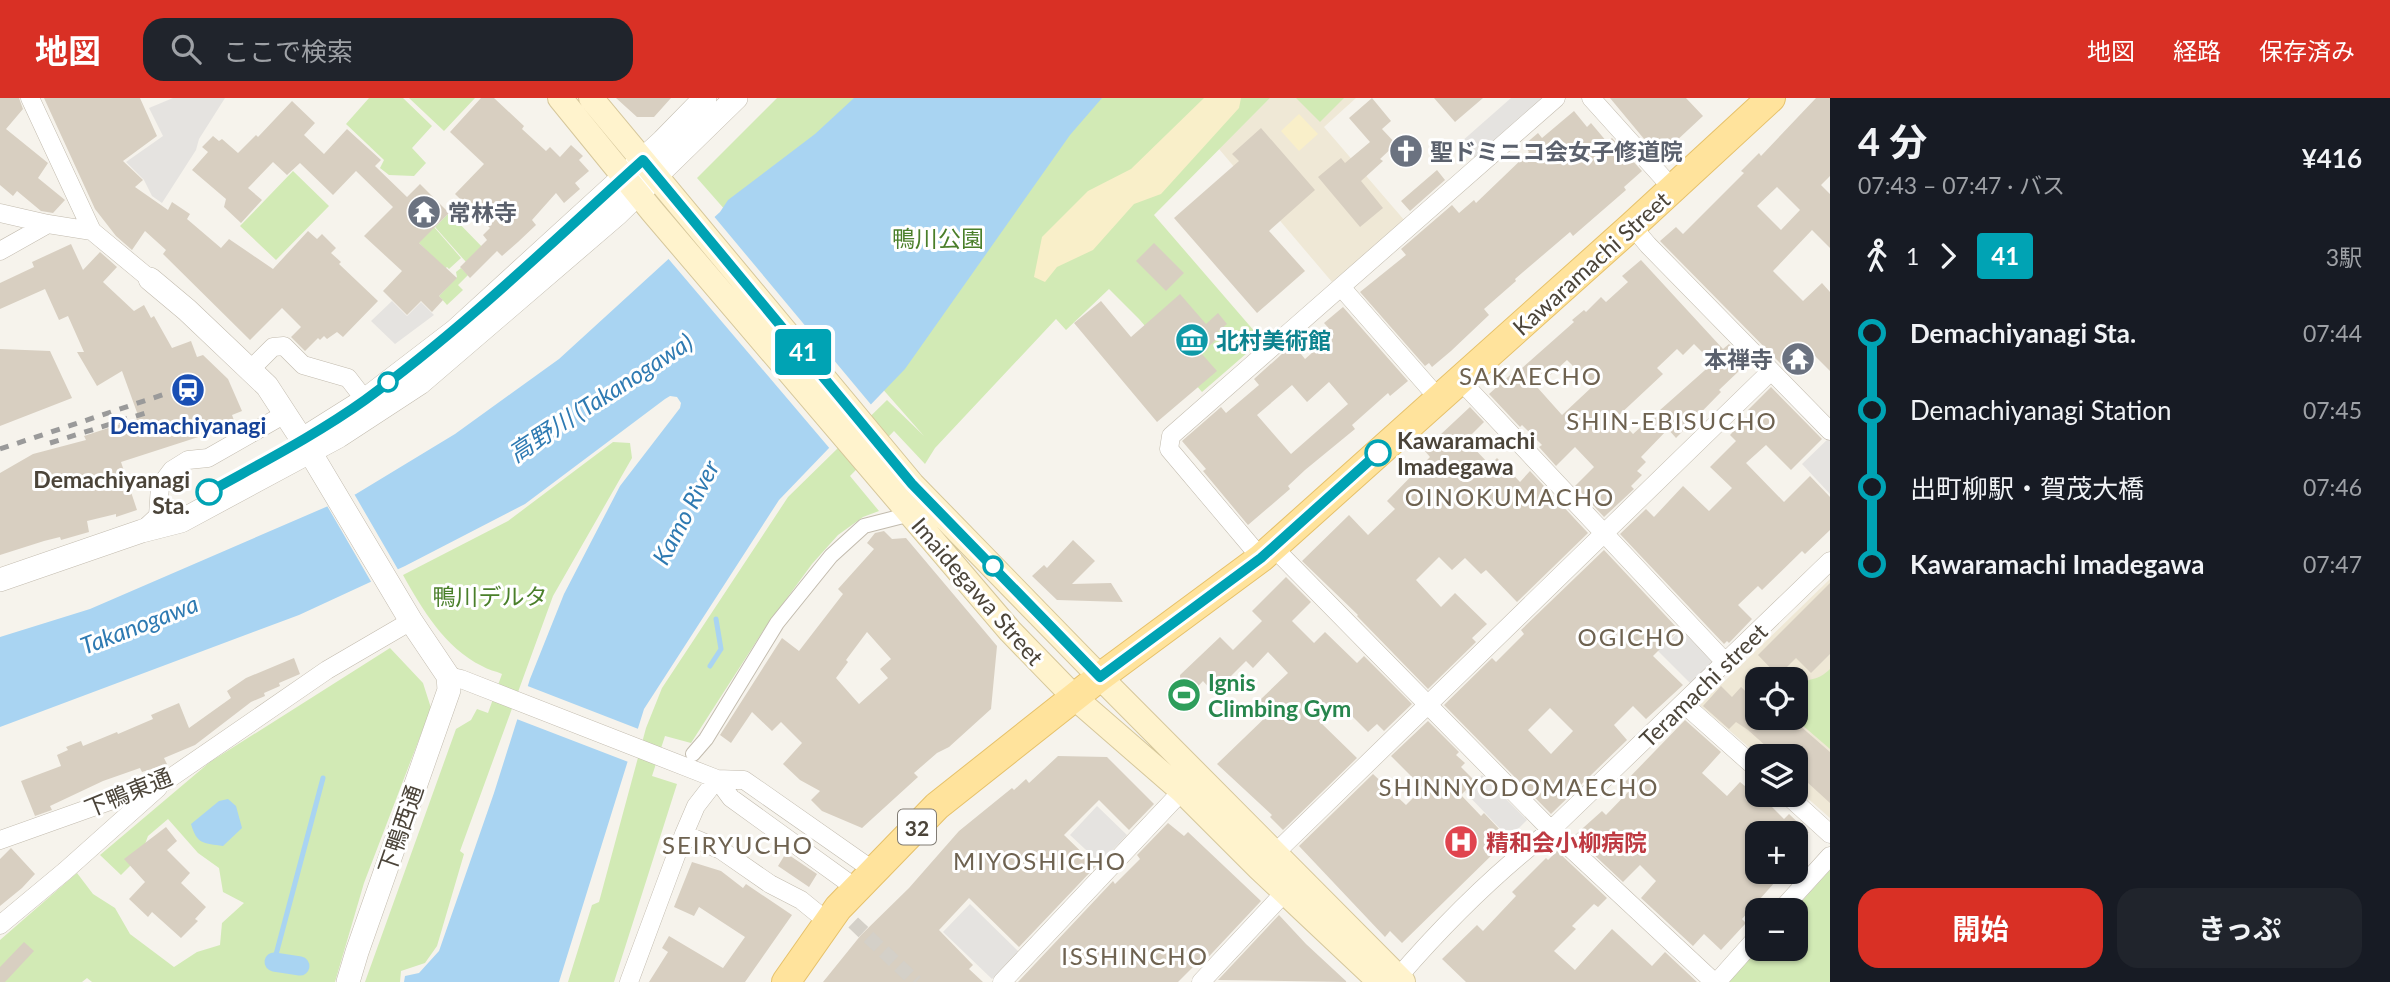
<!DOCTYPE html>
<html lang="ja">
<head>
<meta charset="utf-8">
<style>
	body { margin:0; font-family:Lato,"Noto Sans JP",sans-serif; background:#20242c; color:#f1f3f6; height:100vh; display:flex; flex-direction:column; font-size:26px; white-space:nowrap }
	* { box-sizing:border-box; margin:0 }
	p { font-size:23px; color:#9ea1a6 }
	.icon { flex:none; width:38px; height:38px; fill:none; stroke:currentColor; stroke-width:2; stroke-linecap:round; stroke-linejoin:round }
	.map { position:relative; flex:1; overflow:hidden }
	.side { display:flex; flex-direction:column; background:#171b24; width:560px }
	.side>* { flex:none }
	.badge { padding:0 14px; border-radius:5px; font-size:24px; line-height:46px }
	.buttons { position:absolute; left:1745px; top:569px; display:grid; gap:14px }
	.buttons a { display:grid; place-items:center; width:63px; height:63px; border-radius:14px; background:#171b24; box-shadow:0 2px 5px #0004; font-size:35px }
	.map>.badge { position:absolute; translate:-50% -50%; box-shadow:0 0 0 4px #fff }
	.legs { display:flex; align-items:center; gap:10px; height:77px; padding:0 28px; font-size:23px }
	.legs p { margin-inline-start:auto }
	.head { display:flex; align-items:center; justify-content:space-between; height:119px; padding:0 28px }
	h1 { font-size:38px; font-weight:700; line-height:52px }
	.action { display:flex; gap:14px; margin-top:auto; padding:14px 28px }
	.action a { flex:1; height:80px; border-radius:21px; background:#d93025; color:#fff; font-size:28px; font-weight:700; line-height:80px; text-align:center }
	.action a+a { background:#20242c; color:#f1f3f6 }
	ul { padding:0 28px; list-style:none }
	li { display:flex; align-items:center; gap:24px; height:77px; font-size:26px }
	li i { display:grid; place-items:center; width:10px; height:100%; margin:0 9px; background:currentColor }
	li i::after { content:''; width:18px; height:18px; margin:-9px; border:5px solid; border-radius:50%; background:#171b24 }
	li p { margin-inline-start:auto }
	li:first-child i { background:linear-gradient(#0000 50%,currentColor 0) }
	li:last-child i { background:linear-gradient(currentColor 50%,#0000 0) }
	header { display:flex; align-items:center; gap:42px; box-sizing:border-box; height:98px; padding:0 35px; background:#d93025; color:#fff }
	header strong { font-size:33px }
	nav { display:flex; gap:38px; margin-inline-start:auto; font-size:24px }
	.search { width:490px; height:63px; background:#20242c; display:flex; align-items:center; gap:18px; box-sizing:border-box; padding:0 24px; border-radius:21px; color:#9ea1a6; font-size:26px }
	main { display:flex; flex:1; min-height:0 }
	.map>svg:first-child { display:block }
</style>
</head>
<body>
<header>
<strong>地図</strong>
<div class="search"><svg class="icon" aria-label="search" viewBox="0 0 24 24"><circle cx="10" cy="10" r="6"/><path d="M15 15l6 6"/></svg>ここで検索</div>
<nav><a>地図</a><a>経路</a><a>保存済み</a></nav>
</header>
<main>
<div class="map">
<svg width="1830" height="884" viewBox="0 0 1830 884">
	<rect width="100%" height="100%" fill="#f6f3ec"/>
	<path fill="#efe8d6" fill-rule="evenodd" d="M1270 0H1356L1324 29 1405 123 1332 184 1219 51Z
		M1830 481V720L1796 690V658H1759L1700 607ZM1757 581H1796V620H1757Z"/>
	<path fill="#d2eab5" d="M369 0H403L432 28 412 50 426 65 414 78 389 77 380 70 384 62 346 26Z
		M409 0H475L444 33Z
		M777 0H1270L1154 117 1262 242 1202 294 1139 221 1109 191 1066 232 1056 221 935 350 925 366 894 333 850 378 879 413 863 419 838 437 812 466 765 530 691 645 665 638 652 678 677 686 614 884H568L592 807 599 804 646 630 662 590 788 399 887 302 924 338 697 80Z
		M1296 0H1344L1320 24Z
		M293 73 329 108 276 162 240 128Z
		M449 115 488 155 466 164 435 129Z
		M434 129 461 160 449 171 447 169 428 187 426 152 414 140Z
		M461 170 468 177 458 187 463 192 447 207 439 198 457 179 456 174Z
		M613 344 630 345 632 360 553 498 460 753 464 756 437 848 425 865 401 873 400 884H365L456 631 471 622 477 611 488 615 502 576C496 573 488 572 482 568 445 550 422 511 403 477L508 423Z
		M390 550 423 585 431 610 364 785 335 884H92L87 880 82 884H0V842L77 775 93 796 115 810 130 836 174 869 197 854 220 847 222 825 244 805 223 794 219 770 198 755 168 721 148 738 141 757 121 777 100 757 210 664Z
		M1830 571V651L1794 620 1796 590C1808 577 1815 586 1830 571Z
		M1830 772V884H1729L1759 851 1796 850 1794 812Z"/>
	<path fill="#f9efc9" d="M1204 0H1241L1239 10 1161 96 1134 106 1093 152 1057 169 1045 184 1034 179 1042 139 1088 93 1131 71Z
		M1299 16 1318 36 1299 53 1281 33Z"/>
	<path fill="#e5e3e0" d="M173 0H225L199 41 196 52 162 105 152 98 144 82 126 64 163 38 149 10Z
		M1511 0H1543L1476 61 1461 44Z
		M392 203 407 218 421 204 434 217 395 246 371 223Z
		M1830 339V396L1802 366Z
		M1683 529 1715 561 1691 586 1650 545 1661 535 1670 543Z
		M1482 677 1527 722 1509 740 1465 694Z
		M1097 708 1127 737 1100 765 1070 737Z
		M970 806 1019 854 992 881 943 834Z"/>
	<path fill="#a9d4f2" d="M854 0H1102L1070 37 905 271 779 402 644 611 559 884H404L405 878 419 875 439 853 494 695 530 581 564 496 620 388 680 310 681 305 677 299 670 298 665 301 525 406 405 468 299 517 0 629V539L90 511 356 396 455 336 559 261 720 114 728 102 815 36Z
		M228 701 236 708 242 730 223 748C204 745 197 747 191 726L219 703Z"/>
	<path fill="#f6f3ec" d="M712 116 873 309 831 352 666 158Z
		M353 394 400 475 373 487 326 406Z
		M525 587 641 632 631 665 514 620Z"/>
	<g fill="none" stroke-linecap="round" stroke-linejoin="round">
		<path stroke="#a9d4f2" stroke-width="5" d="M710 568 721 551 716 521
			M274 864 323 680"/>
		<path stroke="#a9d4f2" stroke-width="19" d="M274 864 300 868"/>
	</g>
	<path fill="#d8cfc1" fill-rule="evenodd" d="M0 0H19L23 11 6 31 48 65 38 80 65 102 53 115 41 113 17 93 13 98 0 87Z
		M44 0H140L157 38 123 63 143 82 135 89 168 112 172 104 190 116 187 121 221 150 229 141 273 171 308 133 317 141 322 136 336 150 331 155 341 164 339 166 378 203 343 239 337 234 327 241 324 238 320 242 318 240 305 253 291 239 301 229 282 210 250 242 163 156 166 152 145 133 132 152 116 138 95 111Z
		M481 0H494L524 28 522 31 546 53 550 49 560 59 571 47 583 58 579 62 589 73 575 85 580 91 564 105 556 95 532 122 536 127 518 144 502 158 497 153 470 180 460 169 487 142 483 137 490 130 455 96 484 66 450 34Z
		M616 0H671L654 19H637Z
		M1372 0 1391 23 1382 31 1396 46 1380 61 1383 63 1361 83 1383 110 1360 129 1318 79 1341 60 1345 65 1370 44 1349 20Z
		M1434 0H1483L1455 24Z
		M1610 0H1686L1703 18 1659 59Z
		M1816 0H1830V78L1821 87 1830 96V150L1812 132 1773 173 1803 203 1822 185 1830 194V273L1804 247 1782 267 1660 143 1676 129 1683 136 1744 75 1741 73 1759 55 1761 58ZM1777 89 1800 112 1781 132 1757 108Z
		M292 3 315 25 304 37 324 56 347 31 381 62 375 68 407 99 420 86 449 115 419 145 457 180 439 198 443 202 432 214 421 203 407 217 383 193 402 173 364 138 393 109 356 73 333 97 300 65 287 77 273 64 248 90 262 102 241 125 224 109 226 101 192 72 208 54 202 49 213 38 219 43 222 41 238 55 256 37 258 39Z
		M1574 13 1587 29 1591 25 1607 44 1612 40 1642 73 1624 89 1626 92 1573 138 1570 134 1515 181 1516 183 1484 211 1489 217 1451 253 1432 269 1429 265 1425 268 1360 194 1406 157 1401 151 1452 107 1459 115 1474 102 1476 105 1529 54 1524 47 1538 35 1542 40Z
		M1261 30 1315 92 1269 133 1305 173 1257 215 1174 120 1239 63 1232 56Z
		M1437 72 1445 82 1410 113 1401 103Z
		M1154 145 1184 175 1166 193 1136 163Z
		M71 146 83 172 100 154 117 169 103 184 134 213 144 207 151 220 154 218 172 250 191 243 197 259 203 257 228 281 242 313 232 317 235 325 220 332 121 364 137 412 116 419V416L87 423 89 434 61 442 60 439 44 443 0 457V375L33 356 86 342 84 338 139 320 122 273 97 288 77 254H84L68 218 59 222 45 191 0 211V185L34 169 32 164Z
		M1641 162 1723 251 1729 246 1742 260 1735 266 1740 272 1719 292 1721 294 1676 340 1668 331 1641 359 1646 364 1637 373 1642 377 1631 388 1634 391 1604 419 1575 388 1594 369 1575 349 1556 368 1539 349 1542 347 1522 327 1520 329 1489 296 1519 269 1521 271 1574 224 1572 222 1584 212 1586 214 1601 199 1606 204 1628 184 1622 178ZM1694 246 1713 265 1633 336 1617 319 1663 276 1657 270 1677 251 1683 257ZM1567 262 1593 288 1562 317 1537 289Z
		M1180 196 1206 226 1218 215 1227 226 1215 236 1218 240 1201 255 1217 273 1157 324 1074 225 1101 203 1131 239Z
		M1343 209 1408 283 1390 298 1388 295 1352 327 1355 331 1305 372 1288 388 1290 391 1248 427 1203 373 1206 371 1182 343 1221 309 1226 315 1259 287 1254 281 1293 246 1305 261 1334 236 1324 225ZM1329 284 1348 306 1291 356 1257 317 1292 287 1307 304Z
		M0 251 50 253 72 300 0 328Z
		M1771 289 1822 341 1791 372 1766 347 1746 365 1784 404 1810 378 1830 399V432L1805 456 1802 453 1762 492 1758 488 1738 507 1752 521 1729 545 1727 543 1724 546 1620 436 1646 411 1654 419 1683 388 1709 413 1732 390 1710 369 1736 343 1730 337 1751 315 1748 312Z
		M1470 309 1484 324 1467 341 1469 345 1490 367 1497 360 1520 384 1530 373 1588 435 1517 504 1486 472 1481 476 1465 460 1452 472 1439 459 1416 482 1441 509 1455 495 1487 526 1472 540 1476 544 1428 591 1357 518 1358 517 1302 463 1349 417 1368 437 1395 411 1387 403 1430 359 1424 352Z
		M884 433 892 441 906 440 997 548 991 611 949 649 937 655 914 675 918 679 862 730 822 713 811 702 820 693 800 682 783 666 802 645 781 624 772 633 752 614 731 645 720 637 782 540 799 553 843 496 838 491 874 451 867 445 875 435ZM867 534 891 561 880 571 888 580 859 606 836 580 848 564 846 562Z
		M1073 442 1095 463 1072 486 1111 485 1123 504 1057 502 1032 478 1044 467 1047 470Z
		M1604 452 1679 532 1653 558 1683 587 1646 621 1633 608 1614 627 1627 642 1551 716 1444 607 1492 560 1496 564 1524 536 1521 532ZM1550 610 1573 633 1551 656 1528 632Z
		M1286 479 1311 504 1292 523 1314 545 1325 534 1357 565 1364 558 1412 606 1384 633 1377 626 1368 634 1338 604 1319 623 1357 660 1283 732 1270 719 1272 717 1217 666 1271 614 1260 602 1288 575 1268 554 1253 570 1246 563 1214 595 1203 583 1182 606 1180 577 1220 539 1233 552 1262 523 1252 513Z
		M1830 485V556L1811 575 1796 560 1778 578 1758 557Z
		M294 560 300 576 279 585 280 588 264 595 265 598 251 604 195 647 164 660 167 666 142 674 140 670 103 683 50 708 52 712 35 718 21 683 61 668 57 657 68 652 66 649 81 643 83 648 117 634 118 636 153 621 151 617 179 605 189 630 231 600 227 593 246 580Z
		M1721 588 1732 599 1741 589 1757 604V620H1791L1830 654V705L1796 674V658H1777L1748 632 1736 624 1729 631 1703 608Z
		M1685 622 1721 654 1702 675 1727 698 1740 684 1757 698 1758 697 1763 700 1784 721 1789 716 1809 735H1757V774H1784L1742 821 1746 825 1721 852 1704 836 1693 848 1641 800 1656 783 1640 767 1623 784 1574 738 1602 713 1606 717 1632 690 1625 684Z
		M1428 623 1459 654 1456 657 1465 665 1461 669 1475 683 1461 697 1481 718 1484 715 1501 733 1499 735 1504 740 1495 749 1497 752 1402 845 1390 833 1385 839 1299 748 1373 676 1406 707 1423 690 1391 658Z
		M1058 658 1107 659 1154 706 1129 732 1099 702 1064 737 1096 768 1019 849 969 800 939 832 973 867 969 871 983 884H823L861 837 909 790 959 733 1012 690 1014 692 1026 681 1029 685Z
		M1168 725 1184 738 1188 734 1261 803 1199 869 1196 866 1178 884H1018L1113 783 1115 786 1140 761 1137 757Z
		M166 729 177 743 167 752 190 775 181 785 206 809 195 821 198 823 181 840 152 814 148 819 129 801 145 784 124 761Z
		M11 750 35 776 22 790 0 808V761Z
		M1557 753 1607 800 1598 809 1594 806 1572 828 1576 831 1554 853 1575 872 1612 831 1652 868 1665 854 1697 884H1466L1442 861 1477 827 1483 833 1516 798 1512 794 1546 760 1548 762Z
		M786 755 817 776 809 789 778 768Z
		M692 764 721 773 743 790 746 786 792 817 745 884H649L668 854 662 850 669 838 723 870 745 839 699 809 694 818 674 809Z
		M1279 817 1306 846 1347 884 1218 882Z
		M24 844 34 853 5 884H0V869Z"/>
	<g fill="none" stroke-linecap="round" stroke-linejoin="round">
		<path stroke="#d4d0c8" stroke-width="14" stroke-dasharray="14 7" stroke-linecap="butt" d="M838 810 916 884"/>
		<g stroke="#c2bbae" stroke-width="16">
			<path id="pedestrian" d="M693 656 706 641 777 525 831 458 864 428 911 416"/>
		</g>
		<g stroke="#c2bbae" stroke-width="19">
			<path id="minor" d="M30 0 92 133
				M1591 0 1673 91
				M0 115 48 126 92 133 150 181
				M1632 128 1648 147 1830 333
				M0 153 48 126
				M1341 189 1439 301
				M251 271 273 249 284 248 303 267 348 280 365 302
				M1460 282 1726 565
				M142 433 158 418 160 388 172 372 188 362 208 360 285 316
				M1273 449 1551 732 1714 884
				M1261 460 1169 351 1171 338 1556 0
				M448 578 461 581 717 681 744 682 874 773
				M1684 606 1757 671
				M717 681 731 700 857 791
				M1786 696 1830 736
				M684 736 721 752 770 786 801 802 828 824
				M0 742 166 683 327 572 411 523
				M1267 763 1771 273
				M1781 812 1830 758
				M0 827 65 773 158 690
				M629 884 684 736 696 708 717 681
				M1002 884 1182 693
				M1201 884 1285 794
				M1394 884C1441 829 1494 776 1551 732L1830 463
				M1717 884 1757 839"/>
		</g>
		<g stroke="#c2bbae" stroke-width="24">
			<path id="tertiary" d="M150 181 187 212 267 288 310 354 411 523 448 578 449 592 357 854 348 884
				M303 341 365 302 455 233 663 43 705 0
				M0 482 142 433 181 423 339 338 420 285 617 116 736 0"/>
		</g>
		<g stroke="#d6c79b" stroke-width="26">
			<path id="secondary" d="M560 0 652 113 1010 533 1075 600 1182 693 1259 770 1380 884
				M591 0 912 386 1100 579 1403 884"/>
		</g>
		<g stroke="#e6c16a" stroke-width="30">
			<path id="primary" d="M786 884 838 810 937 708 1100 579 1261 460 1632 128 1771 0"/>
		</g>
		<use href="#pedestrian" stroke="#fff" stroke-width="14"/>
		<use href="#minor" stroke="#fff" stroke-width="18"/>
		<use href="#tertiary" stroke="#fff" stroke-width="23"/>
		<use href="#secondary" stroke="#fff3cd" stroke-width="24"/>
		<use href="#primary" stroke="#ffe39c" stroke-width="28"/>
		<path stroke="#9a9a9a" stroke-width="5" stroke-dasharray="9 9" stroke-linecap="butt" d="M50 345 152 313
			M0 351 165 296"/>
	</g>
	<g fill="none" stroke-linecap="round" stroke-linejoin="round">
		<g stroke="#fff" stroke-width="16">
			<path id="line-1" d="M209 394C261 365 316 337 365 302 464 230 552 144 643 62L912 386 1100 579 1261 460 1378 355"/>
		</g>
		<use href="#line-1" stroke="#00a3b4" stroke-width="10"/>
	</g>
	<defs>
		<g id="church-disc" transform="scale(1.75)"><circle r="9.5" fill="#6b7280" stroke="#fff"/><path d="M-1.2-6h2.4v3.5h3.3v2.4h-3.3V6h-2.4V-.1h-3.3v-2.4h3.3Z" fill="#fff"/></g>
		<g id="temple-disc" transform="scale(1.75)"><circle r="9.5" fill="#6b7280" stroke="#fff"/><path d="M0-6L5-2H3V0L6.5 2.5H4V6H1.5V3h-3V6H-4V2.5H-6.5L-3 0V-2H-5Z" fill="#fff"/></g>
		<g id="museum-disc" transform="scale(1.75)"><circle r="9.5" fill="#0f9aa8" stroke="#fff"/><path d="M0-6L6-3V-2H-6V-3ZM-5-1h2V3h-2ZM-1-1h2V3h-2ZM3-1h2V3H3ZM-6 4H6V6H-6Z" fill="#fff"/></g>
		<g id="station-disc" transform="scale(1.75)"><circle r="9.5" fill="#1a4fb4" stroke="#fff"/><path d="M-3-6H3Q5-6 5-4V2Q5 4 3 4L4.5 6H3L1.5 4h-3L-3 6H-4.5L-3 4Q-5 4-5 2V-4Q-5-6-3-6ZM-3.5-4v3h7v-3ZM-3.5 1v1.5H-2V1ZM2 1v1.5H3.5V1Z" fill="#fff"/></g>
		<g id="stadium-disc" transform="scale(1.75)"><circle r="9.5" fill="#2e9e5b" stroke="#fff"/><path d="M0-5a6.5 5 0 1 0 0 10a6.5 5 0 1 0 0-10ZM-3.5-1.8h7v3.6h-7Z" fill="#fff"/></g>
		<g id="hospital-disc" transform="scale(1.75)"><circle r="9.5" fill="#e0444e" stroke="#fff"/><path d="M-5-5h3v3.5h4V-5h3V5h-3V1.5h-4V5h-3Z" fill="#fff"/></g>
	</defs>
	<g fill-rule="evenodd">
		<use href="#church-disc" x="1406" y="53"/>
		<use href="#temple-disc" x="424" y="114"/>
		<use href="#museum-disc" x="1192" y="242"/>
		<use href="#temple-disc" x="1798" y="261"/>
		<use href="#station-disc" x="188" y="292"/>
		<use href="#stadium-disc" x="1184" y="597"/>
		<use href="#hospital-disc" x="1461" y="744"/>
	</g>
	<g fill="#fff" stroke="#00a3b4" stroke-width="3.5">
		<circle cx="388" cy="284" r="9"/>
		<circle cx="1378" cy="355" r="12"/>
		<circle cx="209" cy="394" r="12"/>
		<circle cx="993" cy="468" r="9"/>
	</g>
	<g text-anchor="middle" dominant-baseline="central" stroke-width="6" stroke-linejoin="round" paint-order="stroke">
		<rect fill="#fff" stroke="#817c74" stroke-width="2" x="898" y="711.5" width="38" height="35" rx="5"/>
		<g font-size="21" font-weight="bold" fill="#4b4439">
			<text x="917" y="729">32</text>
		</g>
		<g font-size="23" font-weight="bold" fill="#5b616d" stroke="#fff" text-anchor="start">
			<text x="1430" y="53">聖ドミニコ会女子修道院</text>
			<text x="448" y="114">常林寺</text>
			<text x="1773" y="261" text-anchor="end">本禅寺</text>
		</g>
		<g font-size="23" fill="#4a7f2a" stroke="#fff">
			<text x="938" y="140">鴨川公園</text>
			<text x="490" y="498">鴨川デルタ</text>
		</g>
		<g font-size="23" fill="#4b4439" stroke="#fff">
			<text transform="translate(1591 165) rotate(-42)">Kawaramachi Street</text>
			<text transform="translate(978 493) rotate(49)">Imaidegawa Street</text>
			<text transform="translate(1703 587) rotate(-44)">Teramachi street</text>
			<text transform="translate(128 694) rotate(-22)">下鴨東通</text>
			<text transform="translate(400 731) rotate(-71)">下鴨西通</text>
		</g>
		<g font-size="23" font-weight="bold" fill="#0d838f" stroke="#fff" text-anchor="start">
			<text x="1216" y="242">北村美術館</text>
		</g>
		<g font-size="23" font-weight="bold" fill="#164399" stroke="#fff">
			<text x="188" y="327">Demachiyanagi</text>
		</g>
		<g font-size="23" font-weight="bold" fill="#4b4439" stroke="#fff" text-anchor="start">
			<text x="1397" y="342">Kawaramachi<tspan x="1397" dy="26">Imadegawa</tspan></text>
			<text x="190" y="381" text-anchor="end">Demachiyanagi<tspan x="190" dy="26">Sta.</tspan></text>
		</g>
		<g font-size="23" font-weight="bold" fill="#27864d" stroke="#fff" text-anchor="start">
			<text x="1208" y="584">Ignis<tspan x="1208" dy="26">Climbing Gym</tspan></text>
		</g>
		<g font-size="23" font-weight="bold" fill="#be3a42" stroke="#fff" text-anchor="start">
			<text x="1486" y="744">精和会小柳病院</text>
		</g>
		<g font-size="24" letter-spacing="2" fill="#6e6250" stroke="#fff">
			<text x="1531" y="277">SAKAECHO</text>
			<text x="1672" y="322">SHIN-EBISUCHO</text>
			<text x="1510" y="398">OINOKUMACHO</text>
			<text x="1632" y="538">OGICHO</text>
			<text x="1519" y="688">SHINNYODOMAECHO</text>
			<text x="738" y="746">SEIRYUCHO</text>
			<text x="1040" y="762">MIYOSHICHO</text>
			<text x="1135" y="857">ISSHINCHO</text>
		</g>
		<g font-size="24" font-style="italic" fill="#2e7ab2" stroke="#fff">
			<text transform="translate(600 299) rotate(-33)">高野川 (Takanogawa)</text>
			<text transform="translate(685 414) rotate(-62)">Kamo River</text>
			<text transform="translate(139 526) rotate(-21)">Takanogawa</text>
		</g>
	</g>
</svg>
<div class="buttons">
<a><svg class="icon" aria-label="locate" viewBox="0 0 24 24"><circle cx="12" cy="12" r="6"/><path d="M12 2v4M12 18v4M2 12h4M18 12h4"/></svg></a>
<a><svg class="icon" aria-label="layers" viewBox="0 0 24 24"><path d="M12 4l9 5-9 5-9-5zM3 14l9 5 9-5"/></svg></a>
<a>+</a>
<a>−</a>
</div>
<b class="badge" style="left:803px;top:254px;background:#00a3b4;color:#fff">41</b>
</div>
<section class="side">
<div class="head"><div><h1>4 分</h1><p>07:43 – 07:47 · バス</p></div><b>¥416</b></div>
<div class="legs"><svg class="icon" aria-label="walk" viewBox="0 0 24 24"><circle cx="13" cy="4" r="2"/><path d="M13 8l-2 6 4 7M11 14l-3 7M7 12l3-4h3l4 4"/></svg>1<svg class="icon" aria-label="forward" viewBox="0 0 24 24"><path d="M9 5l7 7-7 7"/></svg><b class="badge" style="background:#00a3b4;color:#fff">41</b><p>3駅</p></div>
<ul>
<li><i style="color:#00a3b4"></i><b>Demachiyanagi Sta.</b><p>07:44</p></li>
<li><i style="color:#00a3b4"></i><span>Demachiyanagi Station</span><p>07:45</p></li>
<li><i style="color:#00a3b4"></i><span>出町柳駅・賀茂大橋</span><p>07:46</p></li>
<li><i style="color:#00a3b4"></i><b>Kawaramachi Imadegawa</b><p>07:47</p></li>
</ul>
<div class="action"><a>開始</a><a>きっぷ</a></div>
</section>
</main>
</body>
</html>
